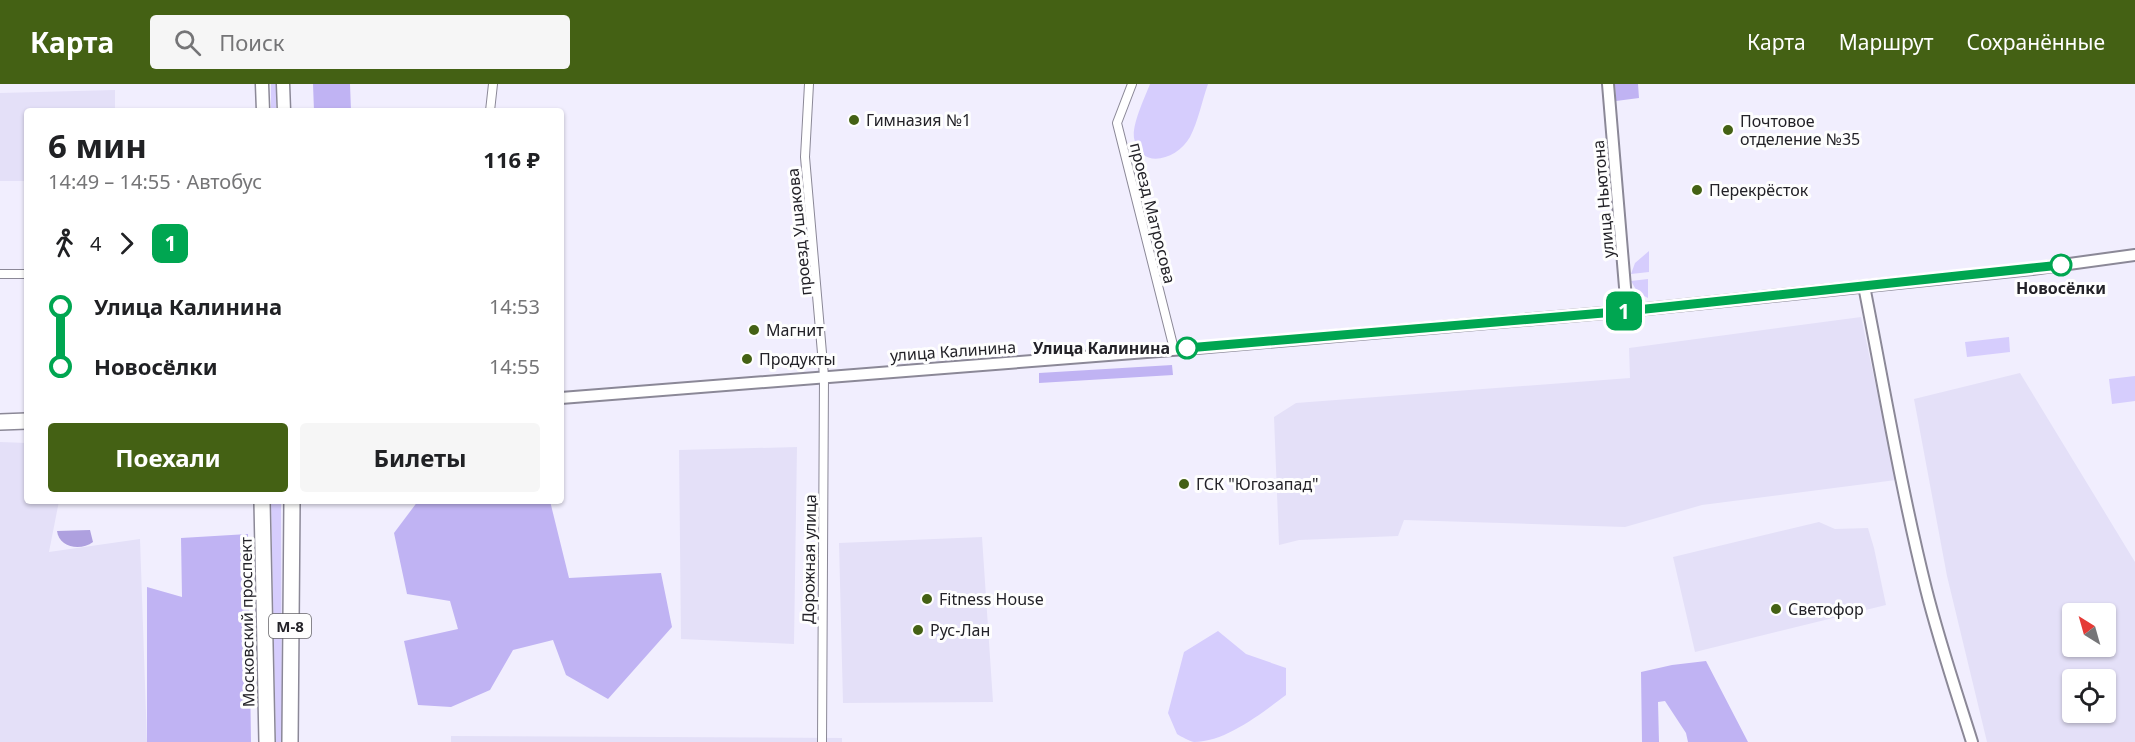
<!DOCTYPE html>
<html lang="ru">
<head>
<meta charset="utf-8">
<style>
	body { margin:0; font-family:"Noto Sans",sans-serif; background:#f6f6f6; color:#202124; height:100vh; display:flex; flex-direction:column; font-size:22px; white-space:nowrap }
	* { box-sizing:border-box; margin:0 }
	p { font-size:20px; color:#757577 }
	.icon { flex:none; width:33px; height:33px; fill:none; stroke:currentColor; stroke-width:2; stroke-linecap:round; stroke-linejoin:round }
	.map { position:relative; flex:1; overflow:hidden }
	.sheet { position:absolute; left:24px; top:24px; width:540px; height:396px; display:flex; flex-direction:column; background:#fff; border-radius:6px; box-shadow:0 2px 4px #0004 }
	.sheet>* { flex:none }
	.badge { padding:0 12px; border-radius:9px; font-size:21px; line-height:39px }
	.needle { width:39px; rotate:323deg }
	.controls { position:absolute; left:2062px; top:519px; display:grid; gap:12px }
	.controls a { display:grid; place-items:center; width:54px; height:54px; border-radius:6px; background:#fff; box-shadow:0 2px 4px #0004; font-size:30px }
	.map>.badge { position:absolute; translate:-50% -50%; box-shadow:0 0 0 3px #fff }
	.legs { display:flex; align-items:center; gap:9px; height:66px; padding:0 24px; font-size:20px }
	.legs p { margin-inline-start:auto }
	.summary { display:flex; align-items:center; justify-content:space-between; height:102px; padding:0 24px }
	h1 { font-size:33px; font-weight:700; line-height:45px }
	.cta { display:flex; gap:12px; margin-top:auto; padding:12px 24px }
	.cta a { flex:1; height:69px; border-radius:6px; background:#446114; color:#fff; font-size:24px; font-weight:700; line-height:69px; text-align:center }
	.cta a+a { background:#f6f6f6; color:#202124 }
	ul { padding:0 24px; list-style:none }
	li { display:flex; align-items:center; gap:21px; height:60px; font-size:22px }
	li i { display:grid; place-items:center; width:9px; height:100%; margin:0 8px; background:currentColor }
	li i::after { content:''; width:15px; height:15px; margin:-8px; border:4px solid; border-radius:50%; background:#fff }
	li p { margin-inline-start:auto }
	li:first-child i { background:linear-gradient(#0000 50%,currentColor 0) }
	li:last-child i { background:linear-gradient(currentColor 50%,#0000 0) }
	header { display:flex; align-items:center; gap:36px; box-sizing:border-box; height:84px; padding:0 30px; background:#446114; color:#fff }
	header strong { font-size:28px }
	nav { display:flex; gap:33px; margin-inline-start:auto; font-size:21px }
	.search { width:420px; height:54px; background:#f6f6f6; display:flex; align-items:center; gap:15px; box-sizing:border-box; padding:0 21px; border-radius:6px; color:#757577; font-size:22px }
	.map>svg:first-child { display:block }
</style>
</head>
<body>
<header>
<strong>Карта</strong>
<div class="search"><svg class="icon" aria-label="search" viewBox="0 0 24 24"><circle cx="10" cy="10" r="6"/><path d="M15 15l6 6"/></svg>Поиск</div>
<nav><a>Карта</a><a>Маршрут</a><a>Сохранённые</a></nav>
</header>
<div class="map">
<svg width="2135" height="658" viewBox="0 0 2135 658">
	<rect width="100%" height="100%" fill="#f1eefe"/>
	<path fill="#e4e0f8" fill-rule="evenodd" d="M115 6V27H27V97H0V9Z
		M1861 233 1896 396 1702 421 1625 443 1404 436 1398 452 1299 456 1279 461 1274 333 1296 319 1630 294 1629 264Z
		M2020 289 2135 478V658H1987L1947 492 1914 315ZM2073 530H2106V562H2073ZM2073 596H2106V628H2073Z
		M0 358 27 359V417H59L49 468 140 455 147 658H0Z
		M797 363 794 560 681 555 679 366Z
		M1819 438 1835 445 1868 444 1874 464 1886 521 1695 568 1673 473Z
		M982 453 993 618 843 619 839 459Z
		M451 652 842 654V658H451Z"/>
	<path fill="#d6cdfd" d="M271 0H276V27H271Z
		M1150 0H1208C1202 17 1198 38 1190 53 1177 76 1140 87 1134 54 1132 40 1145 13 1150 0Z
		M1649 167V188L1631 190 1635 179Z
		M1648 195V214L1638 209 1631 197Z
		M2009 253 2010 268 1967 273 1965 258Z
		M2135 292V317L2112 320 2109 295Z
		M271 417H281L282 658H276Z
		M1218 547 1246 570 1286 584V611C1262 629 1226 658 1194 658 1189 657 1182 653 1177 650L1168 629 1184 568Z"/>
	<path fill="#c0b3f3" d="M313 0H350L351 27H314Z
		M1615 0H1638L1639 14 1616 17Z
		M1172 281 1173 291 1039 299V289Z
		M418 417H550L569 494 661 489 672 543 608 615 566 591 553 556 513 566 490 606 451 623 418 621 404 557 458 545 450 517 407 510 394 449Z
		M248 450 251 658H147V503L182 513 181 454Z
		M1706 577 1748 658H1688L1686 649 1665 617 1658 618 1659 658H1642L1641 588 1672 581Z"/>
	<path fill="#aea0df" d="M90 446 93 458C81 467 59 464 57 447Z"/>
	<g fill="none" stroke-linecap="round" stroke-linejoin="round">
		<g stroke="#8b8897" stroke-width="10">
			<path id="street" d="M809 0 805 73 824 292 822 658
				M1132 0 1117 39 1174 265
				M490 27 493 0
				M0 190H27"/>
		</g>
		<g stroke="#8b8897" stroke-width="14">
			<path id="secondary" d="M1608 0 1627 227
				M1864 202C1884 303 1901 405 1926 505 1939 557 1956 607 1972 658
				M561 314 1185 265 1627 227 2032 185 2135 171"/>
		</g>
		<g stroke="#8b8897" stroke-width="15">
			<path id="primary" d="M262 0 263 27
				M283 0 284 27"/>
		</g>
		<g stroke="#8b8897" stroke-width="18">
			<path id="highway" d="M0 338 27 337
				M262 417 267 658
				M290 658 292 417"/>
		</g>
		<use href="#street" stroke="#fff" stroke-width="8"/>
		<use href="#secondary" stroke="#fff" stroke-width="10"/>
		<use href="#primary" stroke="#fff" stroke-width="12"/>
		<use href="#highway" stroke="#fff" stroke-width="15"/>
	</g>
	<g fill="none" stroke-linecap="round" stroke-linejoin="round">
		<g stroke="#fff" stroke-width="14">
			<path id="line-1" d="M1187 264 1627 227 2061 181"/>
		</g>
		<use href="#line-1" stroke="#00a651" stroke-width="9"/>
	</g>
	<g fill="#446114" stroke="#fefefe" stroke-width="2">
		<circle cx="854" cy="36" r="6"/>
		<circle cx="1728" cy="46" r="6"/>
		<circle cx="1697" cy="106" r="6"/>
		<circle cx="754" cy="246" r="6"/>
		<circle cx="747" cy="275" r="6"/>
		<circle cx="1184" cy="400" r="6"/>
		<circle cx="927" cy="515" r="6"/>
		<circle cx="1776" cy="525" r="6"/>
		<circle cx="918" cy="546" r="6"/>
	</g>
	<g fill="#fff" stroke="#00a651" stroke-width="3">
		<circle cx="2061" cy="181" r="10"/>
		<circle cx="1187" cy="264" r="10"/>
	</g>
	<g text-anchor="middle" dominant-baseline="central" stroke-width="6" stroke-linejoin="round" paint-order="stroke">
		<rect fill="#fefefe" stroke="#656468" stroke-width="1.5" x="269" y="530" width="42" height="24" rx="4.5"/>
		<g font-size="15" font-weight="bold" fill="#232228">
			<text x="290" y="542">М-8</text>
		</g>
		<g font-size="16" fill="#232228" stroke="#fefefe" text-anchor="start">
			<text x="866" y="36">Гимназия №1</text>
			<text x="1740" y="37">Почтовое<tspan x="1740" dy="18">отделение №35</tspan></text>
			<text x="1709" y="106">Перекрёсток</text>
			<text x="766" y="246">Магнит</text>
			<text x="759" y="275">Продукты</text>
			<text x="1196" y="400">ГСК "Югозапад"</text>
			<text x="939" y="515">Fitness House</text>
			<text x="1788" y="525">Светофор</text>
			<text x="930" y="546">Рус-Лан</text>
		</g>
		<g font-size="16" fill="#232228" stroke="#fefefe">
			<text transform="translate(1603 115) rotate(-95)">улица Ньютона</text>
			<text transform="translate(1153 129) rotate(76)">проезд Матросова</text>
			<text transform="translate(799 148) rotate(-96)">проезд Ушакова</text>
			<text transform="translate(953 267) rotate(-4)">улица Калинина</text>
			<text transform="translate(809 475) rotate(-89)">Дорожная улица</text>
			<text transform="translate(247 538) rotate(-91)">Московский проспект</text>
		</g>
		<g font-size="16" font-weight="bold" fill="#232228" stroke="#fefefe">
			<text x="2061" y="204">Новосёлки</text>
			<text x="1170" y="264" text-anchor="end">Улица Калинина</text>
		</g>
	</g>
</svg>
<div class="controls">
<a><svg class="needle" viewBox="-14 -14 28 28"><path d="M0-13l5 13h-10z" fill="#e53935"/><path d="M0 13l5-13h-10z" fill="#757577"/></svg></a>
<a><svg class="icon" aria-label="locate" viewBox="0 0 24 24"><circle cx="12" cy="12" r="6"/><path d="M12 2v4M12 18v4M2 12h4M18 12h4"/></svg></a>
</div>
<b class="badge" style="left:1624px;top:227px;background:#00a651;color:#fff">1</b>
<section class="sheet">
<div class="summary"><div><h1>6 мин</h1><p>14:49 – 14:55 · Автобус</p></div><b>116 ₽</b></div>
<div class="legs"><svg class="icon" aria-label="walk" viewBox="0 0 24 24"><circle cx="13" cy="4" r="2"/><path d="M13 8l-2 6 4 7M11 14l-3 7M7 12l3-4h3l4 4"/></svg>4<svg class="icon" aria-label="forward" viewBox="0 0 24 24"><path d="M9 5l7 7-7 7"/></svg><b class="badge" style="background:#00a651;color:#fff">1</b></div>
<ul>
<li><i style="color:#00a651"></i><b>Улица Калинина</b><p>14:53</p></li>
<li><i style="color:#00a651"></i><b>Новосёлки</b><p>14:55</p></li>
</ul>
<div class="cta"><a>Поехали</a><a>Билеты</a></div>
</section>
</div>
</body>
</html>
